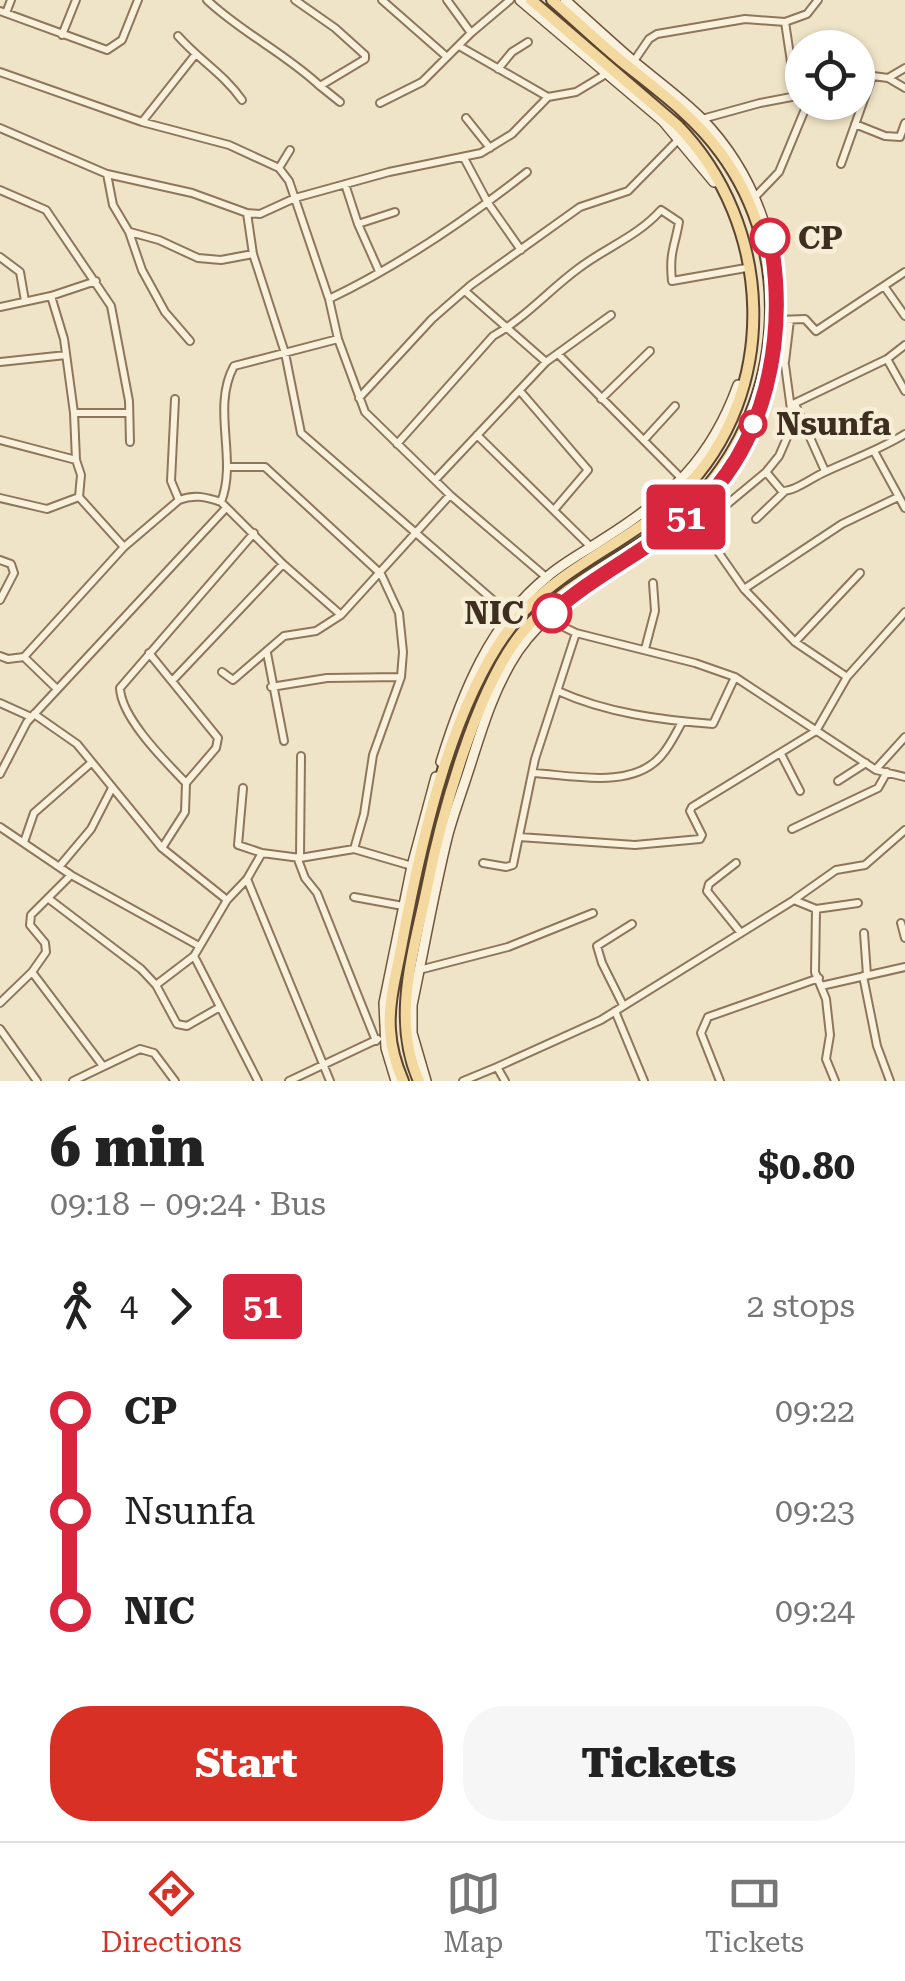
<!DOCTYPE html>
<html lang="en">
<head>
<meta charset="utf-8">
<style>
	body { margin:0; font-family:"Roboto Serif",serif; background:#f6f6f6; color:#222; height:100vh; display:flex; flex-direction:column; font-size:38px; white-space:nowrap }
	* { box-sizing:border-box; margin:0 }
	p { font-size:32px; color:#767676 }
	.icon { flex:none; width:55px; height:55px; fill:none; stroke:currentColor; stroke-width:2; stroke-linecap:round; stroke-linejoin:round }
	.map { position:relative; height:1081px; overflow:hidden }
	.details { display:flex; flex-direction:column; background:#fff; flex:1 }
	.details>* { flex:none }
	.badge { padding:0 20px; border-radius:8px; font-size:35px; line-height:65px }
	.buttons { position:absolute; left:785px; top:30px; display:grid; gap:20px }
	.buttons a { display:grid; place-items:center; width:90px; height:90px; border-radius:50%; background:#fff; box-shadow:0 2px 8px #0004; font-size:50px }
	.map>.badge { position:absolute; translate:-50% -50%; box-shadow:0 0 0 5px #fff }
	.legs { display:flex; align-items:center; gap:15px; height:110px; padding:0 50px; font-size:32px }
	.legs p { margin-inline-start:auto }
	.head { display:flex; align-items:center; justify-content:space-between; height:170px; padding:0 50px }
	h1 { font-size:55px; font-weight:800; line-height:75px }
	.cta { display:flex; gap:20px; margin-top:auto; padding:20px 50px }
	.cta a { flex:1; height:115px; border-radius:40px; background:#d93025; color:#fff; font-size:40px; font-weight:800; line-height:115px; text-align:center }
	.cta a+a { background:#f6f6f6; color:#222 }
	ul { padding:0 50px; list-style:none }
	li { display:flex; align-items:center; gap:35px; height:100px; font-size:38px }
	li i { display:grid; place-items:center; width:15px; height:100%; margin:0 12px; background:currentColor }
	li i::after { content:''; width:25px; height:25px; margin:-12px; border:8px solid; border-radius:50%; background:#fff }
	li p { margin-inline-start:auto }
	li:first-child i { background:linear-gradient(#0000 50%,currentColor 0) }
	li:last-child i { background:linear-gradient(currentColor 50%,#0000 0) }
	.tabs { display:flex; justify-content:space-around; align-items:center; height:140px; border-top:2px solid #e0e0e0; background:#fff; font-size:28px; color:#767676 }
	.tabs a { display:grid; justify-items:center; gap:5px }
	.tabs .selected { color:#d93025 }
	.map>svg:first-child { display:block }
</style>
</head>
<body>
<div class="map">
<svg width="905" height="1081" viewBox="0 0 905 1081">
	<rect width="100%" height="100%" fill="#f0e4c8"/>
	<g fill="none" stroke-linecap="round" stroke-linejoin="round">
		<g stroke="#8d765c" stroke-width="10">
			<path id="street" d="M207 0C242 33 285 53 320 86L365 59V55L335 28 295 0
				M382 0 447 57
				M447 0 471 33
				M0 11 107 50 122 40 138 0
				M6 13 11 0
				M785 22 807 14 818 0
				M62 35 76 0
				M178 36C199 60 224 74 242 100
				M459 46 548 97
				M634 61 649 39 657 34 745 19 785 22 796 95
				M498 69 512 52 528 42
				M0 72 142 122 229 145 279 168 289 181 329 299 338 339 365 412 450 495 546 577
				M858 74 888 78 905 88
				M888 78 905 68
				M320 86 340 102
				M380 103 422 82 471 33 510 0
				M466 118 490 148
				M702 119 760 103 802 95
				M142 122 195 55
				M855 124 885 136 900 137 905 123
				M0 128 107 174 192 193 247 213 260 214 295 198 389 172 481 153 512 134 548 97 576 92 606 74
				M464 158 488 203 521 250
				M841 164 872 77
				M279 168 290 150
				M107 174 113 205 129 232 142 270 165 312 190 341
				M345 184 358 224 379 271
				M0 190 46 210 111 306 129 401 130 442
				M755 197 779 172 808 102
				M247 213 253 254 285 353 301 433 494 601
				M358 224 395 212
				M130 232 159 240 198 258 221 260 253 254
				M0 257 20 272 25 301
				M884 286 905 316
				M465 291 546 362
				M51 296 64 339 74 413 76 460 81 475 79 497 124 547
				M329 299C398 266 466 220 527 172
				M0 307 51 296 96 281
				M778 320 805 319 816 331 905 272
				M558 354 683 480
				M887 359 905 391
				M0 362 66 355
				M785 362 790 320
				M520 391 588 470 554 510
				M359 398 432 319 471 285 580 207 628 191 680 138
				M175 399 171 481 179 500
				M601 399 650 351
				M795 404 825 471
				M791 405 887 359 905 345
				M74 413H129
				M477 435 591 547
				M0 440 76 460
				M644 440 675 406
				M397 444 493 336C525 318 549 290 579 268 607 247 638 236 661 210L679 222C675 246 669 252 672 281L746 268
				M875 453 905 508
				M228 467H265L381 574 399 613 403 652 401 677 373 755 364 814 354 849
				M766 472 782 491C796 491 811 478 825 472 853 459 879 450 905 434
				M435 480 546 362 611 315
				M0 498 47 509 79 497
				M221 502C238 459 211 408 234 366L338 339
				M691 513 744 589 795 642 847 677
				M756 519 784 492
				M701 526 766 472 779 456 793 424 785 365 774 351
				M0 560 11 564 14 573 0 600
				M744 589 842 524 898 497
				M545 618 576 633 695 663 735 677 876 770 905 777
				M795 642 860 573
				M645 649 655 611 653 583
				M149 653 218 738 216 748 186 783
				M267 653 284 741
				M0 656 8 659 24 657 124 547 179 500C194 494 206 497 221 502L283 564 341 615
				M24 657 57 689
				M222 672 233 680 284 636 316 631 341 615 450 495
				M173 680 283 564
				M271 687 327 678 401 677
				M558 691C606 713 661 720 713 724L735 677
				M0 703 31 717
				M34 714 77 744 162 848 227 900
				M781 754 800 791
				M876 769 905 737
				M533 773C571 775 632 790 661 756 670 746 676 733 682 722
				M0 774 27 722 226 508
				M838 781 866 763
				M243 788 238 845 262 853 300 858 354 849 412 866
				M0 827 71 875 199 946
				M792 829 878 788 887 772
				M519 837 635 845 700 839 702 835 690 811 692 807 816 731 847 677 905 612
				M24 842 34 813 91 763
				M162 848 185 812 186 783C166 762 121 718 120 688L254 533
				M297 857 305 878 317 893 376 1041
				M300 858 301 756
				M483 863 506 867 513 865 535 759 576 633
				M736 863 709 884 707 891 741 933
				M59 867 91 829 112 788
				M247 879 330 1081
				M354 897 403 906
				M49 899 141 969 156 985 177 1024 187 1026 220 1007
				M795 899 836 870 865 865 905 830
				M816 909 858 903
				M901 923 905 938
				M864 933 867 975
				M194 956 258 1081
				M419 970 508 947 593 913
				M32 972 103 1066
				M863 976 877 1046 890 1081
				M156 985 194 956 227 900 247 879 262 853
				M821 986 905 967
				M0 1003 32 972 46 952 45 943 30 925 31 915 71 875
				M623 1005 602 963 597 946 632 924
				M615 1011 644 1081
				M0 1029 37 1081
				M497 1067 601 1020 794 900 816 909 815 972 826 999 830 1035 826 1059 835 1081
				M73 1081 140 1049 154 1053 175 1081
				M289 1081 378 1039
				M463 1081 497 1067 505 1081
				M720 1081 701 1033 708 1017 819 978"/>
		</g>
		<g stroke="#6f573f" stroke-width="12">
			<path id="secondary" d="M520 0 663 121 714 182
				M441 762C462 694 490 623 547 577 564 562 586 551 605 538 670 497 711 460 738 385
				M396 1081 386 1048 384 1003 412 866 436 777
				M426 1081 412 1033V1005C424 948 434 890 448 834 454 812 462 791 469 769 482 728 494 687 518 651 563 586 641 564 695 510 799 404 807 228 702 119 681 98 656 80 633 61 610 41 587 20 565 0"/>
		</g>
		<g stroke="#5b4430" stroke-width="14">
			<path id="primary" d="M403 1081C396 1065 391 1048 390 1030 388 1003 396 975 401 948 420 846 453 688 524 611 570 562 634 540 681 493 782 392 774 224 677 125L531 0
				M419 1081C391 1019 414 951 427 888 441 817 476 690 521 634 570 573 648 552 700 495 785 402 796 254 720 152 693 115 656 89 620 60 597 41 575 20 552 0"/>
		</g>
		<use href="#street" stroke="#faf1dc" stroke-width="6"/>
		<use href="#secondary" stroke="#faf1dc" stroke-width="9"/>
		<use href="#primary" stroke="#f3d9a0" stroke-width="10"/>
	</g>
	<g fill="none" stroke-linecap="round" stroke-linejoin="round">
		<g stroke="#fff" stroke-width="22">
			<path id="line-1" d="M552 613C594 575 647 551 690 514 768 447 788 335 770 238"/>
		</g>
		<use href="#line-1" stroke="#d7263d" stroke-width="15"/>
	</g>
	<g fill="#fff" stroke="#d7263d" stroke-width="5">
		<circle cx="770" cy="238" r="18"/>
		<circle cx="753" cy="424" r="12"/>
		<circle cx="552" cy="613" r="18"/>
	</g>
	<g text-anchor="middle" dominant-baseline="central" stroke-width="9" stroke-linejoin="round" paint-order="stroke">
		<g font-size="32" font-weight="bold" fill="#3d2e20" stroke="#f7eed8" text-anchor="start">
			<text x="798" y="238">CP</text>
			<text x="776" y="424">Nsunfa</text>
			<text x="524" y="613" text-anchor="end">NIC</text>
		</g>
	</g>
</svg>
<div class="buttons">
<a><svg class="icon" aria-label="locate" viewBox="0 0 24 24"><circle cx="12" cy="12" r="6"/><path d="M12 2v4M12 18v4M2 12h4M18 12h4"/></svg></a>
</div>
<b class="badge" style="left:686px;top:517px;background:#d7263d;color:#fff">51</b>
</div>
<section class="details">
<div class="head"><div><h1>6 min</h1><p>09:18 – 09:24 · Bus</p></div><b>$0.80</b></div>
<div class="legs"><svg class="icon" aria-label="walk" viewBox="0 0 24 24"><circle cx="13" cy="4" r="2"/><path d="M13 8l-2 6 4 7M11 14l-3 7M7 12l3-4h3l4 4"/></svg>4<svg class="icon" aria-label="forward" viewBox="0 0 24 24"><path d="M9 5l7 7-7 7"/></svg><b class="badge" style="background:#d7263d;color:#fff">51</b><p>2 stops</p></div>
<ul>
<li><i style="color:#d7263d"></i><b>CP</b><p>09:22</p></li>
<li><i style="color:#d7263d"></i><span>Nsunfa</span><p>09:23</p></li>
<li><i style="color:#d7263d"></i><b>NIC</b><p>09:24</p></li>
</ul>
<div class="cta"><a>Start</a><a>Tickets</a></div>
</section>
<nav class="tabs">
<a class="selected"><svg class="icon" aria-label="directions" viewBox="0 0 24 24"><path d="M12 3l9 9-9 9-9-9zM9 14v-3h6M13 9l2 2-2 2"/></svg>Directions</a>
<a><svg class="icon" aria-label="map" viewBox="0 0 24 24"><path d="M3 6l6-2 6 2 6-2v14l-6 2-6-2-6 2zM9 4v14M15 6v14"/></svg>Map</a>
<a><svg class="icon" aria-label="tickets" viewBox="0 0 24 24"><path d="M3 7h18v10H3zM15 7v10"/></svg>Tickets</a>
</nav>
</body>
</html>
